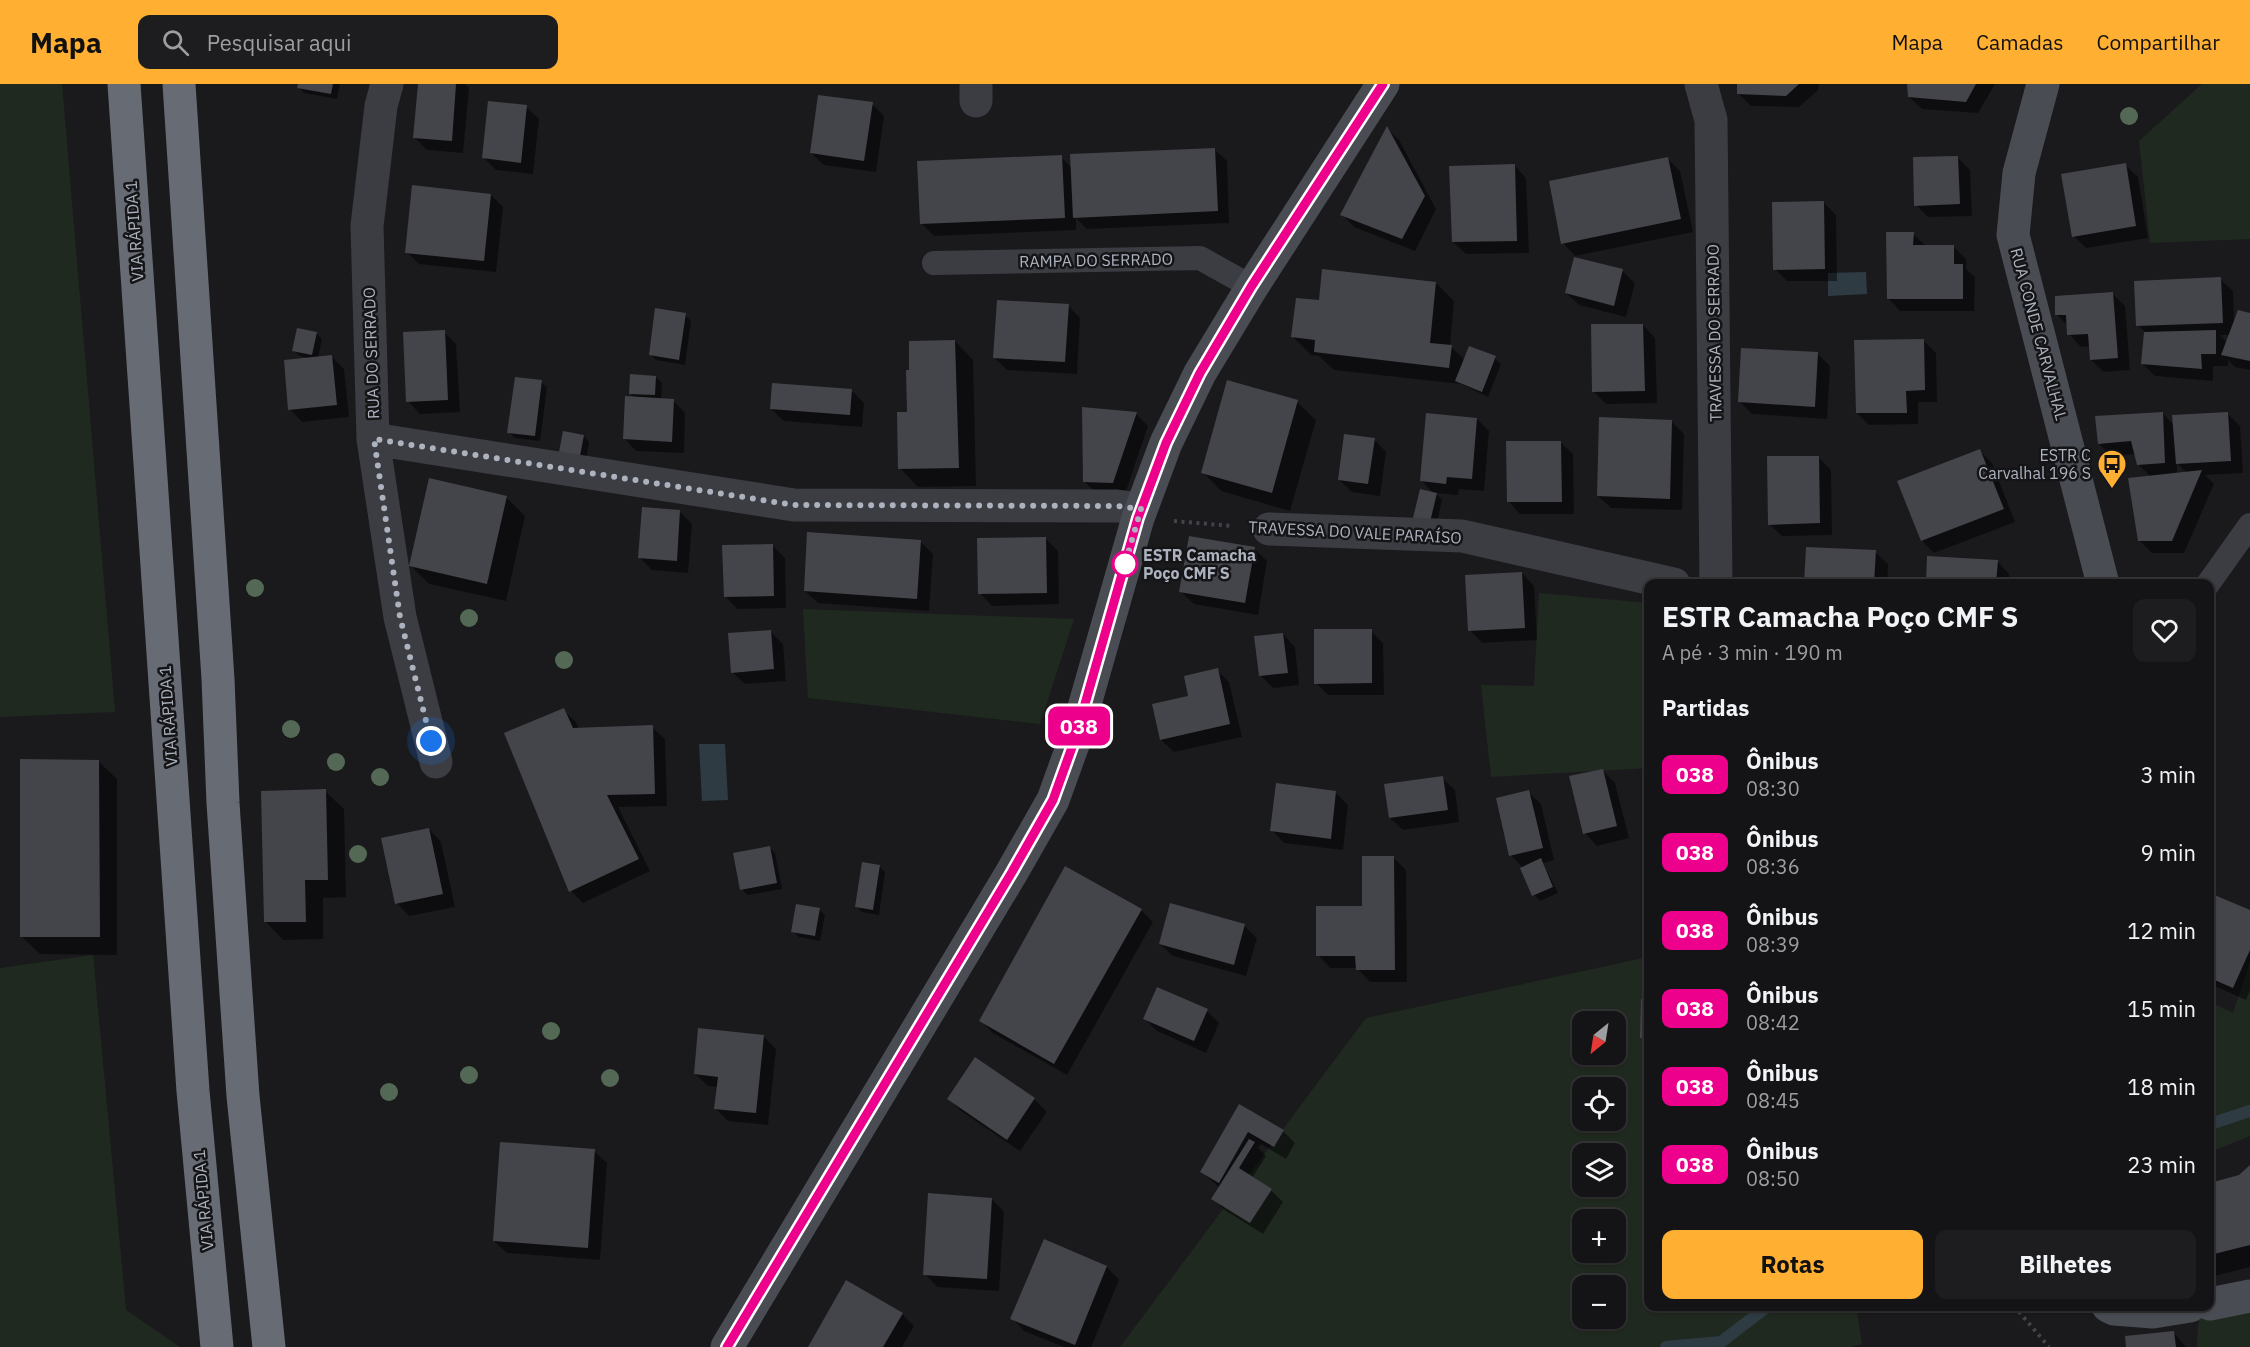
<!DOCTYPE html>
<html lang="pt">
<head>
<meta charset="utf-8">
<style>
	body { margin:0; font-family:"IBM Plex Sans",sans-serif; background:#1d1d1f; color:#f1f3f6; height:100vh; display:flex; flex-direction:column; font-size:22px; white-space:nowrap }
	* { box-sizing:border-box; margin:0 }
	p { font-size:20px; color:#9d9ea1 }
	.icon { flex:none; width:33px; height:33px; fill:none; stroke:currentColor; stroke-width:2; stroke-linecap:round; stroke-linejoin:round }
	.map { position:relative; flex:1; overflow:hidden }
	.panel { position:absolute; left:1644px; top:495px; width:570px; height:732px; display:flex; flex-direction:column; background:#141416; border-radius:12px; box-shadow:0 2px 4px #0004,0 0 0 2px #333335 }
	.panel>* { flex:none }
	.badge { padding:0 12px; border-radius:9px; font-size:21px; line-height:39px }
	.needle { width:39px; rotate:210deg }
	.tools { position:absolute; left:1572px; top:927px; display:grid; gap:12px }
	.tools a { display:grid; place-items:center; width:54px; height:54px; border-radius:12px; background:#141416; box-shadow:0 2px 4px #0004,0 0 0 2px #333335; font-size:30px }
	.you { position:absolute; width:30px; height:30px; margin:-15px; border:4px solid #fff; border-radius:50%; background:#1a73e8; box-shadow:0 0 0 9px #1a73e833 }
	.map>.badge { position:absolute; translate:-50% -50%; box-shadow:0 0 0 3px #fff }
	h2 { padding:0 18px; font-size:22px; line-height:54px }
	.round { display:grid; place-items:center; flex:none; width:63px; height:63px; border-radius:12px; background:#1d1d1f }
	.overview { display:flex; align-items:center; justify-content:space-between; height:102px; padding:0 18px }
	h1 { font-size:28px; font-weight:700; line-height:45px }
	.cta { display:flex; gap:12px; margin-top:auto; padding:12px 18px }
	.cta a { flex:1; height:69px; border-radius:12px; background:#ffaf31; color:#111; font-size:24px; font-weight:700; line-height:69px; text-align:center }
	.cta a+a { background:#1d1d1f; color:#f1f3f6 }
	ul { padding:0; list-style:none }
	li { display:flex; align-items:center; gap:18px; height:78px; padding:0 18px }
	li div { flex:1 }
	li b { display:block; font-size:22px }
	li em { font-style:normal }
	li .badge { min-width:66px; font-weight:700; text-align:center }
	header { display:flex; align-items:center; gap:36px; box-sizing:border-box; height:84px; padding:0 30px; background:#ffaf31; color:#111 }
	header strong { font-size:28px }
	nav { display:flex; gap:33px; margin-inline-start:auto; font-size:21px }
	.search { width:420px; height:54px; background:#1d1d1f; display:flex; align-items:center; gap:15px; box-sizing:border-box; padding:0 21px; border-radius:12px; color:#9d9ea1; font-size:22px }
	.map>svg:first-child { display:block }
</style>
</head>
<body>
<header>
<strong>Mapa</strong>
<div class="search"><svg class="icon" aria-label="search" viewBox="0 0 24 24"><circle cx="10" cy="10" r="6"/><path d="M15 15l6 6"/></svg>Pesquisar aqui</div>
<nav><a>Mapa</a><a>Camadas</a><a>Compartilhar</a></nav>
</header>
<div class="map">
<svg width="2250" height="1263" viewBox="0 0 2250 1263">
	<rect width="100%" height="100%" fill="#1a1a1d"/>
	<path fill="#202920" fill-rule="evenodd" d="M0 0H62L115 628 0 633Z
		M2202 0H2250V155L2150 159 2139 57Z
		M1539 509 1648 519V684L1491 693 1481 601 1534 602Z
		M803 525 1074 535 1040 640 808 614Z
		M93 871 126 1226 180 1263H0V884Z
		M1648 873V1222L1856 1223 1862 1260 1851 1263H1120L1366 934ZM1582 938H1616V970H1582ZM1582 1004H1616V1036H1582ZM1582 1070H1616V1102H1582ZM1582 1136H1616V1168H1582ZM1582 1202H1616V1234H1582Z
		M2250 878V1052L2210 1068V918L2233 929Z
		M2250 1220V1263H2197L2199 1228Z"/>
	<path fill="#2f3b43" d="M1866 188 1867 210 1828 212V189Z
		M699 660H725L728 716 702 717Z"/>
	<path fill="#0007" fill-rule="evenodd" d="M299 0H340L337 15 304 9 299 4Z
		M419 0H465L469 4 463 69 427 66 415 54Z
		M1739 0H1819L1818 6 1799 23 1751 22 1739 10Z
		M1909 0H1995L1978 29 1922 25 1909 13Z
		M872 20 884 32 876 88 824 81 811 69Z
		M526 23 539 35 533 90 496 86 484 74Z
		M1387 45 1399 56 1436 125 1415 167 1354 143 1342 130Z
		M1214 65 1227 77 1229 139 1087 145 1076 134V146L934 152 921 139 1061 73 1072 84Z
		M1957 73 1970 86 1972 132 1928 133 1916 121Z
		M1668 75 1680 87 1693 148 1575 172 1563 159Z
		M1514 81 1526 94 1529 169 1466 170 1453 158Z
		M2125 81 2138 93 2148 154 2086 164 2074 152Z
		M491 111 503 123 496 188 419 180 407 168Z
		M1823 118 1836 131 1837 197H1787L1775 185Z
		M1913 150 1926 162H1953L1966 175V185L1975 193 1974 227H1900L1888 214Z
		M1622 187 1635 199 1626 233 1579 221 1566 209Z
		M2220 195 2233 207 2234 240 2250 230V286L2235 283 2228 276V282H2213V297L2155 292 2143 280 2146 249 2138 241ZM2220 251H2230L2227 259Z
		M1436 199 1454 217 1450 262 1465 276 1495 274 1501 280 1488 313 1461 300 1334 286 1319 272 1311 271 1293 253 1320 217Z
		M2113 210 2125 222 2130 286 2104 288 2091 276 2090 262 2081 263 2069 250 2068 242 2057 231Z
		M1068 221 1080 234 1077 290 1007 286 995 274Z
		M685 231 691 237 685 281 656 276 650 270Z
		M1643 241 1655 254 1657 319 1606 320 1594 308Z
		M444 248 456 260 460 328 420 330 408 317Z
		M316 249 322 255 318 274 332 273 344 285 349 333 302 338 290 325 308 274 300 272 294 267Z
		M955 257 973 276 976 402 918 403 900 384 908 329Z
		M1924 257 1936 269 1937 318H1918V340L1869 341 1857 329Z
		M1817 269 1830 282 1827 335 1752 330 1740 318Z
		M656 293 662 299 661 315 673 316 685 329 684 369 636 367 624 354 635 314 630 309Z
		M541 298 547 303 540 357 515 354 509 348Z
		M851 306 864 319 862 343 784 337 771 325Z
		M1297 318 1316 336 1290 427 1221 407 1203 388Z
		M2227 329 2240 342 2243 389 2205 391 2214 400 2184 469H2152L2140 457 2151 393 2138 380 2136 370 2112 372 2099 360 2163 330 2175 342ZM2177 379 2187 389 2177 390Z
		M1136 330 1148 342 1125 410H1097L1084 397Z
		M1477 335 1489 347 1484 407 1459 405 1458 411 1436 409 1442 416 1436 443 1421 440 1434 410 1422 397Z
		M1671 337 1684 350 1682 426 1611 424 1598 412Z
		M584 352 589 358 586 377 566 373Z
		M1374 355 1386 368 1380 412 1352 408 1339 396Z
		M1560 358 1573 370 1574 430H1520L1508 417Z
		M1980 367 1992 379 2015 438 1934 469 1922 457Z
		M1818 373 1831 386 1832 451 1782 452 1769 440Z
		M506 413 525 432 506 517 429 500 411 482Z
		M679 427 692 440 688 489 652 486 640 474Z
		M1046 455 1058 467 1059 520 992 522 980 509Z
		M920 457 933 470 929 527 818 519 805 507Z
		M772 461 785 474 786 524 737 525 725 512Z
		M1254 465 1267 477 1258 531 1194 520 1181 508Z
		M1875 468 1888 480 1887 500H1806Z
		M1997 477 2009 490V500H1928Z
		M1522 489 1534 502 1537 556 1482 559 1470 546Z
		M770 547 783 560 786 597 745 600 732 588Z
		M1371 547 1383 559 1384 611H1328L1316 599Z
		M1283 550 1295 563 1299 601 1273 604 1260 591Z
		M1217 586 1229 598 1242 653 1174 668 1161 656 1190 613Z
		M563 626 576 638 579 646 652 643 665 655 667 722 618 723 650 787 583 819 571 807Z
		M98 677 117 695V871L40 870 21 852Z
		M1602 686 1615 699 1629 754 1597 762 1585 749Z
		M1442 694 1455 706 1459 738 1403 746 1390 734Z
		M325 707 344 725 346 813 323 814V855L283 856 265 837Z
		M1528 708 1541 720 1554 776 1543 779 1558 809 1540 817 1534 811 1523 784 1511 771Z
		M1336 709 1348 721 1343 766 1284 759 1272 746Z
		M429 745 441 758 455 823 409 832 397 819Z
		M769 763 775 769 782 805 748 811 742 806Z
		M1393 773 1406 786 1407 898H1370L1357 884H1330L1318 871 1363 824Z
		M879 782 885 788 879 831 862 828 857 823Z
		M2213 811 2250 828V906L2246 916 2210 900V819Z
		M819 825 825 831 820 857 799 853 793 847Z
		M1141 826 1153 838 1067 991 993 949 981 937Z
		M1244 842 1257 854 1246 892 1173 872 1160 860Z
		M1643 917H1648V959L1641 953Z
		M1207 927 1219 939 1206 969 1157 947 1145 935Z
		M763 952 776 965 768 1041 728 1037 716 1025 718 1003 708 1002 695 990Z
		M976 975 1034 1015 1047 1028 1020 1067 961 1027 949 1015Z
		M1240 1022 1283 1047 1295 1059 1286 1075 1261 1060 1258 1064 1266 1072 1252 1094 1271 1106 1283 1118 1263 1150 1226 1127 1213 1115 1220 1104 1202 1088Z
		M594 1067 607 1079 600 1176 507 1169 494 1157Z
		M2250 1083V1183L2210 1193V1100L2240 1093Z
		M992 1115 1004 1128 999 1207 937 1203 925 1190Z
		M1044 1157 1107 1183 1119 1196 1091 1263H1064L1024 1247 1012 1234Z
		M902 1230 914 1242 902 1263H810Z
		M2173 1248 2186 1263H2128Z"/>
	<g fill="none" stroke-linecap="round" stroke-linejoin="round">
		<path stroke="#2f3b43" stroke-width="12" d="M2210 1040 2250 1027
			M1666 1263 1721 1258 1768 1222"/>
	</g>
	<path fill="#44454a" d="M298 0H333L331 10 297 4Z
		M418 0H456L452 57 413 54Z
		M1737 0H1799L1786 12 1737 10Z
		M1907 0H1976L1966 18 1908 13Z
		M818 11 873 18 864 77 810 69Z
		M488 17 527 21 521 79 482 74Z
		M1387 42 1425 112 1402 155 1340 131Z
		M1215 64 1218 127 1073 134 1070 70Z
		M1062 71 1065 134 920 140 917 77Z
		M1958 72 1960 120 1914 122 1913 73Z
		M1668 73 1681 135 1561 160 1549 97Z
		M2126 79 2136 142 2072 153 2061 90Z
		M1515 80 1517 157 1452 158 1449 82Z
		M412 101 491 110 484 177 405 169Z
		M1824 117 1825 185 1773 186 1772 118Z
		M1886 148H1914L1913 161H1954V180H1963V215H1887Z
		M1574 173 1623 185 1614 222 1565 209Z
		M1322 185 1436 198 1430 259 1452 261 1449 284 1314 268 1315 256 1291 253 1296 214 1319 216Z
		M2221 193 2223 239 2136 242 2134 197Z
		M2113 208 2118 274 2090 276 2088 250 2067 251 2066 231H2055V212Z
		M997 216 1069 220 1065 278 993 274Z
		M655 224 686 229 679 276 649 271Z
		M2238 226 2250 229V277L2221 271Z
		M1591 240H1643L1645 307 1592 308Z
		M297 244 317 248 312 271 292 267Z
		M445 246 448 316 406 318 403 248Z
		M2216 246V270H2201L2202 285 2141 280 2144 248Z
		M1924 255 1925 306 1906 307 1907 329H1856L1854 256Z
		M955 256 959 384 898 385 897 328H907L906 286H909V257Z
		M1469 262 1496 272 1482 308 1455 297Z
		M1741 264 1818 268 1815 323 1738 318Z
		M332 271 337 321 288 326 284 276Z
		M630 290 656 292 655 311 629 310Z
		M515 293 542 296 535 352 507 349Z
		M1227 296 1298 316 1272 409 1201 389Z
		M772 299 852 305 850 331 770 325Z
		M625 312 674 315 672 358 623 355Z
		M1082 323 1137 328 1113 399 1083 398Z
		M2163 328 2165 379 2137 381 2131 357 2098 360 2095 332Z
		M2228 328 2231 377 2176 380 2172 331Z
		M1426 329 1477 334 1472 395 1447 393 1446 400 1420 397Z
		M1599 333 1672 336 1670 415 1597 412Z
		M563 347 584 351 580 372 559 368Z
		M1344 350 1375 354 1368 400 1338 396Z
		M1506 357H1561L1562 418H1507Z
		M1980 365 2004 425 1921 457 1897 397Z
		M1767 372H1819L1820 439 1768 441Z
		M2202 386 2172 457H2138L2128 394Z
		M429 394 507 412 487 500 409 482Z
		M1420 405 1437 409 1430 438 1413 434Z
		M642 423 680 426 677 477 638 474Z
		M807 448 921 456 917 515 804 507Z
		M1189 452 1255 463 1245 519 1179 508Z
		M1046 453 1047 509 978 510 977 454Z
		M773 460 774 512 724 513 722 461Z
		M1806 463 1876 466 1874 500H1804Z
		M1927 472 1998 476 1996 500H1926Z
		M1522 488 1525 544 1468 547 1465 491Z
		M1314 545H1372V599L1314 600Z
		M771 546 774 585 731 589 728 549Z
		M1283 549 1288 589 1259 592 1254 552Z
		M1218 584 1230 640 1160 656 1152 620 1188 612 1184 592Z
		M564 624 573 644 653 641 655 710 607 711 639 775 569 808 504 649Z
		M20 675 99 676 100 853H20Z
		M1603 685 1617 742 1583 750 1569 692Z
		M1443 692 1448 726 1389 734 1384 700Z
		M1276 699 1336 707 1331 755 1270 747Z
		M326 705 328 796H305L306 838H264L261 707Z
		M1529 706 1543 764 1509 772 1496 714Z
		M429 744 443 810 395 820 381 754Z
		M770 762 777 799 740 806 733 769Z
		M1362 772H1394L1395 886H1356L1355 872H1316V822H1362Z
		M1541 774 1553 803 1532 812 1520 784Z
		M862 778 880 781 873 826 855 823Z
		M1065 782 1142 825 1054 980 979 937Z
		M2212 810 2250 826V866L2233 904 2210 894V815Z
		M1170 819 1245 840 1234 881 1159 860Z
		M796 820 820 824 815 852 791 848Z
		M1157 903 1208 925 1194 957 1143 935Z
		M1641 915 1648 916V954H1640Z
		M698 944 764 951 756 1029 714 1025 718 993 694 990Z
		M975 973 1035 1014 1007 1056 947 1015Z
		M1239 1020 1284 1046 1274 1063 1248 1048 1219 1099 1200 1088Z
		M1249 1055 1255 1058 1239 1084 1272 1105 1250 1139 1211 1115Z
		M500 1058 595 1065 588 1164 493 1157Z
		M2250 1081V1161L2210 1171V1099L2239 1091Z
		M928 1109 992 1114 987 1195 923 1191Z
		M1044 1155 1107 1182 1075 1261 1010 1235Z
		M846 1196 903 1229 883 1263H808Z
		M2174 1247 2176 1263H2126L2125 1252Z"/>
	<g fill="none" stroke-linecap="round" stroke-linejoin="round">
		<path stroke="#41444a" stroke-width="4" stroke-dasharray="3 4.5" stroke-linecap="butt" d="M1174 437 1233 442
			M2014 1222 2049 1263"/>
		<path stroke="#3b3d43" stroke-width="24" d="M934 179 1200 174 1252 203
			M2208 500 2250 441"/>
		<path stroke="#3b3d43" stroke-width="33" d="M387 0 381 22 367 142 373 355 400 533 436 678
			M1701 0 1711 36 1716 500
			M976 17V0
			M373 355 794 421 1117 422 1141 425
			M1269 445 1462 452 1674 500"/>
		<path stroke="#494c53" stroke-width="33" d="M2043 0 2019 89 2013 151 2103 500
			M2210 1220 2250 1212
			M2108 1222 2114 1225 2153 1228 2190 1222
			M727 1263 1012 788 1053 716 1075 655 1138 434 1166 359 1200 289 1252 203 1383 0"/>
		<path stroke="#676b74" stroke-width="33" d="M124 0 193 1007 217 1263
			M179 0 218 595 223 719 243 1012 269 1263"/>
	</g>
	<g fill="#536955">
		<circle cx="2129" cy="32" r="9"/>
		<circle cx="255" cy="504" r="9"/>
		<circle cx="469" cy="534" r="9"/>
		<circle cx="564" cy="576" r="9"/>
		<circle cx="291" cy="645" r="9"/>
		<circle cx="336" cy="678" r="9"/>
		<circle cx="380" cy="693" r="9"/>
		<circle cx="358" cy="770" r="9"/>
		<circle cx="551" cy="947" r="9"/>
		<circle cx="469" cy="991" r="9"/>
		<circle cx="610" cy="994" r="9"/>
		<circle cx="389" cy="1008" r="9"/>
	</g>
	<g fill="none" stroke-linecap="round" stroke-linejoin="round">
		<g stroke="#fff" stroke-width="14">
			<path id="line" d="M727 1263 1012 788 1053 716 1075 655 1138 434 1166 359 1200 289 1251 203 1383 0"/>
		</g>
		<use href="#line" stroke="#ec008c" stroke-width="9"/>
		<path stroke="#acb2be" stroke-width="6" stroke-dasharray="0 10.8" d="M431 657 400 533 374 355 794 421 1117 422 1141 425 1125 480"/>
	</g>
	<defs>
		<g id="bus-pin" transform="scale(1.5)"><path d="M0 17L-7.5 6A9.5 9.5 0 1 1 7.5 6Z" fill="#ffaf31" stroke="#151518"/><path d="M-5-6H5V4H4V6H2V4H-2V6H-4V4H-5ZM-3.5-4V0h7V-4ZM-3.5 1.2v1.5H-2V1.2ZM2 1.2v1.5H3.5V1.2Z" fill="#111"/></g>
	</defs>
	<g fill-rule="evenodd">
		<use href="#bus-pin" x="2112" y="380"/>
	</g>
	<circle fill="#fff" stroke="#ec008c" stroke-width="3" cx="1125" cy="480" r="12"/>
	<g text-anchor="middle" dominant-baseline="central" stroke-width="5" stroke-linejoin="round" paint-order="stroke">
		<g font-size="16" fill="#acb2be" stroke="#151518">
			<text transform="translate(134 147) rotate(-94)">VIA RÁPIDA 1</text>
			<text transform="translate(1096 176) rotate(-1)">RAMPA DO SERRADO</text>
			<text transform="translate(1714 249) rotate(-91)">TRAVESSA DO SERRADO</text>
			<text transform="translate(2039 250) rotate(75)">RUA CONDE CARVALHAL</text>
			<text transform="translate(371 269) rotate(-92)">RUA DO SERRADO</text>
			<text transform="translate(1355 448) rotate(3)">TRAVESSA DO VALE PARAÍSO</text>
			<text transform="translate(168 632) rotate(-94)">VIA RÁPIDA 1</text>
			<text transform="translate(203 1116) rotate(-95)">VIA RÁPIDA 1</text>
		</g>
		<g font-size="16" fill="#acb2be" stroke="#151518" text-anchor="end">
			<text x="2091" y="371">ESTR C<tspan x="2091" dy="18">Carvalhal 196 S</tspan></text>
		</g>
		<g font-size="16" font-weight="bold" fill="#acb2be" stroke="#151518" text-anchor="start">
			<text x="1143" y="471">ESTR Camacha<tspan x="1143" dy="18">Poço CMF S</tspan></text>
		</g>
	</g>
</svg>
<div class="tools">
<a><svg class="needle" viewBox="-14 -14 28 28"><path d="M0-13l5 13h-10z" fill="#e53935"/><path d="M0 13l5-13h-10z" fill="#9d9ea1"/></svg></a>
<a><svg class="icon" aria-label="locate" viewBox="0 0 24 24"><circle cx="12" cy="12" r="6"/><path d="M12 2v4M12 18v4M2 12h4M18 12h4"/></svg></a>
<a><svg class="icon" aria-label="layers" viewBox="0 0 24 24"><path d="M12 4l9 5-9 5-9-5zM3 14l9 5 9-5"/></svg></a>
<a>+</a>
<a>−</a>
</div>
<div class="you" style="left:431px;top:657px"></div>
<b class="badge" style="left:1079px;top:642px;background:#ec008c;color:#fff">038</b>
<section class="panel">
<div class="overview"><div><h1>ESTR Camacha Poço CMF S</h1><p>A pé · 3 min · 190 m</p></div><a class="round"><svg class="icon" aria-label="heart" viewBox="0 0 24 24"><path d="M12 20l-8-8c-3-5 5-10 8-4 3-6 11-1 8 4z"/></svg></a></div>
<h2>Partidas</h2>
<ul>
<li><span class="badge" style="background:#ec008c;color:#fff">038</span><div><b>Ônibus</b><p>08:30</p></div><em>3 min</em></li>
<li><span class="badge" style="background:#ec008c;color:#fff">038</span><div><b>Ônibus</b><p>08:36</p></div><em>9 min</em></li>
<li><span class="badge" style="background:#ec008c;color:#fff">038</span><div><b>Ônibus</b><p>08:39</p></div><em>12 min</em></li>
<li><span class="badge" style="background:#ec008c;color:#fff">038</span><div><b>Ônibus</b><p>08:42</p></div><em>15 min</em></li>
<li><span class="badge" style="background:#ec008c;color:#fff">038</span><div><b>Ônibus</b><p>08:45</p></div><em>18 min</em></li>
<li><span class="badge" style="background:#ec008c;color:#fff">038</span><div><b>Ônibus</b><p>08:50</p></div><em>23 min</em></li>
</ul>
<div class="cta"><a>Rotas</a><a>Bilhetes</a></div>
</section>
</div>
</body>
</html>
